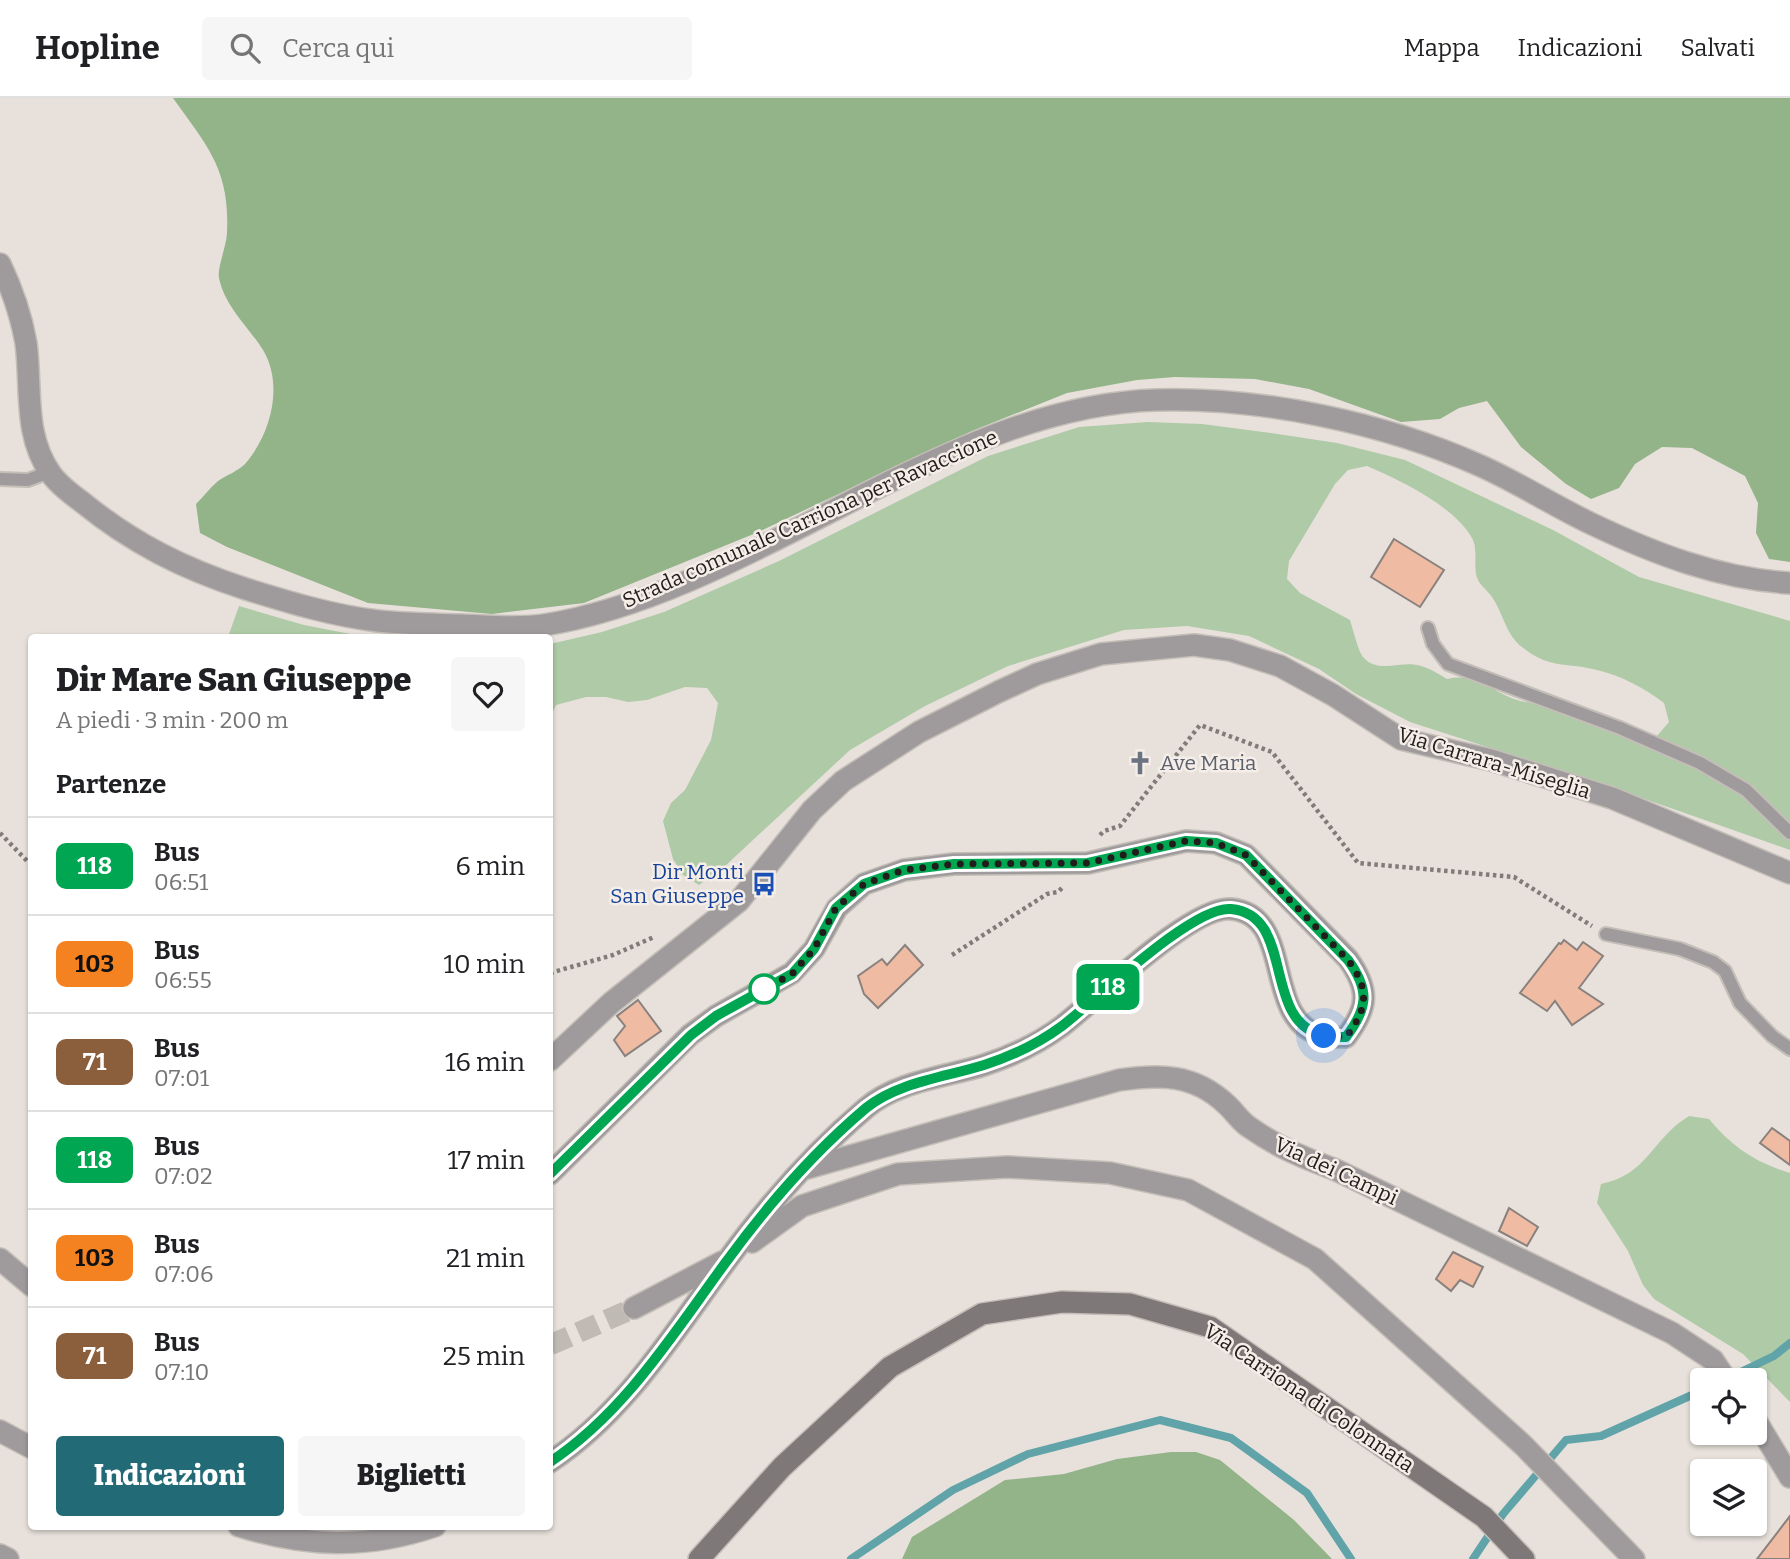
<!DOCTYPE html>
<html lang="it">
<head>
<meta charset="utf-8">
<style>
	body { margin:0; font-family:Bitter,serif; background:#f6f6f6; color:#202124; height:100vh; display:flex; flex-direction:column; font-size:26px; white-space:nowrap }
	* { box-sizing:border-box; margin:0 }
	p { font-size:23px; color:#757577 }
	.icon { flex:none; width:38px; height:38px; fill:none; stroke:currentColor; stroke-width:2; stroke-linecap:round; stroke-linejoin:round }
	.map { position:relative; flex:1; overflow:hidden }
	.panel { position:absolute; left:28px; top:536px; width:525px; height:896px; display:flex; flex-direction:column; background:#fff; border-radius:7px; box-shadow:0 2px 5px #0004 }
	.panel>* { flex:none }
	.badge { padding:0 14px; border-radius:10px; font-size:24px; line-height:46px }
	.buttons { position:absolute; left:1690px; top:1270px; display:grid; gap:14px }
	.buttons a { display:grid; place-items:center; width:77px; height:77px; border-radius:7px; background:#fff; box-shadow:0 2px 5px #0004; font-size:35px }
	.you { position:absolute; width:35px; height:35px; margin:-18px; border:5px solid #fff; border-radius:50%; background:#1a73e8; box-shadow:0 0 0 10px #1a73e833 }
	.map>.badge { position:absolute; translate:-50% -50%; box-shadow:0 0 0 4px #fff }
	h2 { padding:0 28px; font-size:26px; line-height:63px }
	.round { display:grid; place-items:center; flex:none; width:74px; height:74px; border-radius:7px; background:#f6f6f6 }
	.overview { display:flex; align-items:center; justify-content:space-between; height:119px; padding:0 28px }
	h1 { font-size:33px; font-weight:800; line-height:52px }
	.cta { display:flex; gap:14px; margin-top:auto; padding:14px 28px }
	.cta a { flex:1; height:80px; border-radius:7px; background:#226b76; color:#fff; font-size:28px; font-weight:800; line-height:80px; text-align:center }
	.cta a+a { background:#f6f6f6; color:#202124 }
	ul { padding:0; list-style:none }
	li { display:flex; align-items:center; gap:21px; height:98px; padding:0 28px; border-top:2px solid #e0e0e0 }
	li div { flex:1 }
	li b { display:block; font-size:26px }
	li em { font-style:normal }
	li .badge { min-width:77px; font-weight:700; text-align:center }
	header { display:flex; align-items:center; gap:42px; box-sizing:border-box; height:98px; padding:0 35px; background:#fff; border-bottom:2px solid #e0e0e0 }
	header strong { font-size:33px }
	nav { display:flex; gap:38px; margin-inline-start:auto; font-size:24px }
	.search { width:490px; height:63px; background:#f6f6f6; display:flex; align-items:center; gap:18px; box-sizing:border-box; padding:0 24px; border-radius:7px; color:#757577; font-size:26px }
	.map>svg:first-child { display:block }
</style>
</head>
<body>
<header>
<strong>Hopline</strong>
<div class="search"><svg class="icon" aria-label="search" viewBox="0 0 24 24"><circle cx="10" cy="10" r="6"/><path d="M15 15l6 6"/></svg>Cerca qui</div>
<nav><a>Mappa</a><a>Indicazioni</a><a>Salvati</a></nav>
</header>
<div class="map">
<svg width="1790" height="1461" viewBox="0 0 1790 1461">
	<rect width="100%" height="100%" fill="#e8e1db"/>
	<path fill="#afcaa6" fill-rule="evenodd" d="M1148 324 1202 326 1271 335 1337 345 1405 362 1553 432 1639 479 1790 523V752L1602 686 1410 624 1356 596 1319 571 1249 538 1187 528 1124 532 1008 568 925 608 850 652 724 769 699 787 683 777 673 761 663 723 671 705 685 692 711 642 718 605 707 590 685 589 647 602 628 604 606 599H586L556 607 550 620V546L602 534 664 514 779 463 988 358 1079 329ZM1367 368C1400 382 1454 408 1472 440 1479 452 1472 470 1478 482 1481 488 1488 493 1492 499 1503 515 1506 537 1522 549 1551 572 1566 564 1597 572 1622 578 1644 590 1664 605L1669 624 1657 638C1615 645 1593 620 1555 608 1543 604 1530 606 1517 602 1489 593 1479 574 1447 581 1437 575 1428 569 1417 567 1400 563 1372 578 1360 554 1356 544 1353 532 1350 522L1300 495 1287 481 1289 463 1335 386 1348 372Z
		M239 508 304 527 366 539H228Z
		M1689 1018 1709 1021C1731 1048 1756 1065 1790 1075V1304L1743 1256 1654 1201 1643 1187 1628 1153 1597 1105 1601 1086C1649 1076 1651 1041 1689 1018Z"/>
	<path fill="#93b389" d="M173 0H1790V464L1769 461 1756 435 1758 405 1745 378 1692 350 1662 349 1635 366 1619 390 1591 401 1566 386 1521 349 1487 303 1459 310 1440 321 1401 324 1309 291 1255 281 1175 279 1137 282 1067 295 972 333 756 435 584 505 492 516 368 505 227 449 200 435 196 406C203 399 210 390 218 383 227 377 238 373 245 366 271 336 284 287 263 252 248 228 225 209 219 180 217 170 227 147 227 134 230 71 207 48 173 0Z
		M1171 1354H1196L1220 1362 1294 1422 1332 1461H902L912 1439 1005 1382 1064 1376 1117 1361Z"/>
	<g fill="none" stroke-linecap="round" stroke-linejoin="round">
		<path stroke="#60a3a8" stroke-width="8" d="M1726 1281 1774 1258 1790 1245
			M851 1461 953 1392 1028 1356 1160 1322 1231 1340 1307 1395 1351 1461
			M1473 1461 1503 1416 1566 1342 1601 1338 1703 1292"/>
	</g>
	<path fill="#efbba3" stroke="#89817d" stroke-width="2" d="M1394 441 1444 472 1420 509 1371 479Z
		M1564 842 1577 852 1583 844 1603 858 1579 890 1603 906 1572 927 1555 903 1547 913 1520 895 1559 845 1561 846Z
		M905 847 923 867 878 910 864 896 858 878 882 861 887 867Z
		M638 902 661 933 625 958 614 942 625 928 617 918Z
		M1772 1030 1790 1043V1067L1760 1045Z
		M1509 1110 1538 1129 1527 1148 1499 1133Z
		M1453 1154 1483 1169 1473 1189 1460 1182 1451 1193 1436 1181Z
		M1790 1418V1461H1757Z"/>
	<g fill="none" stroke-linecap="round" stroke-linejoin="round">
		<path stroke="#c0bab5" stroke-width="21" stroke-dasharray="21 10" stroke-linecap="butt" d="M550 1247 634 1210"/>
		<g stroke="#c4beb8" stroke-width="16">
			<path id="lane" d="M0 381 28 382 49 374
				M1428 530 1433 546 1448 566 1620 630 1700 665 1746 692 1790 735
				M1606 836 1680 851 1713 864 1725 873 1740 905 1772 938 1790 951"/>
		</g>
		<g stroke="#c4beb8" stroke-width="24">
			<path id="street" d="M0 166C12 191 21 217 26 245 32 290 23 337 51 376 59 387 71 396 82 404 132 445 184 471 246 491 288 504 334 518 378 523 405 526 433 526 461 527 488 528 518 531 544 527 657 509 770 444 871 393 961 348 1054 305 1156 302 1262 299 1385 325 1481 368 1519 385 1554 408 1592 426 1655 456 1720 481 1790 485
				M550 962 611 905 739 803 812 712 843 683 919 634 998 594 1037 576 1101 556 1194 547 1230 552 1280 568 1333 597 1401 641 1491 662 1612 700 1790 775
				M804 1071 1119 982C1160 976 1194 976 1226 1006 1234 1013 1240 1023 1249 1029 1279 1050 1302 1059 1336 1072L1672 1235 1713 1262 1727 1283
				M550 1076 690 937 716 918 792 875 814 851 837 810 864 786 904 772 954 766 1088 765 1186 743 1216 745 1246 757 1348 861C1370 892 1368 910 1346 939 1339 939 1331 940 1324 938 1260 924 1297 817 1231 811 1192 807 1096 902 1062 928 1039 945 1012 958 984 967 946 979 897 983 866 1010 814 1054 766 1109 726 1164 673 1235 625 1315 550 1364
				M752 1144 802 1108 898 1076 1007 1069 1110 1075 1188 1092 1315 1161 1523 1347 1634 1461
				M0 1161 32 1188
				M634 1210 722 1164
				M1755 1321 1790 1379
				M0 1333 32 1350
				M239 1428C308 1449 367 1451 435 1428
				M0 1457 8 1461"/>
		</g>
		<g stroke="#c4beb8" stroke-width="24">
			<path id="secondary" d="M699 1461 782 1369 890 1269 982 1216 1062 1204 1130 1206 1210 1229 1484 1419 1524 1461"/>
		</g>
		<path stroke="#817c78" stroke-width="4.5" stroke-dasharray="3.5 3.5" stroke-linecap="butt" d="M0 735 32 768
			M1100 737 1104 733 1120 728 1200 627 1272 654 1358 765 1514 779 1592 828
			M952 857 1047 796 1058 794 1064 788
			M550 875 613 857 654 839"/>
		<use href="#lane" stroke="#9f9a9b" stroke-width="12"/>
		<use href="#street" stroke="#9f9a9b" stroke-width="21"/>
		<use href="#secondary" stroke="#7e7879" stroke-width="21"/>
	</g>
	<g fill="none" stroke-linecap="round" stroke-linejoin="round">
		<g stroke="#fff" stroke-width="16">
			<path id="line" d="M550 1076 691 937 716 918 792 876 814 851 836 810 864 786 904 772 954 766 1088 765 1186 743 1216 745 1246 757 1348 862C1370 892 1368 910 1346 939 1340 939 1331 940 1325 938 1260 925 1297 817 1231 811 1193 807 1095 903 1062 928 1039 945 1012 958 984 967 946 979 898 984 866 1010 814 1054 766 1109 726 1164 673 1236 625 1314 550 1364"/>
		</g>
		<use href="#line" stroke="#00a651" stroke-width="10"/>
		<path stroke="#201d1b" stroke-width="7" stroke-dasharray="0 12.6" d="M764 891 762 892 792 876 814 851 836 810 864 786 904 772 954 766 1088 765 1186 743 1216 745 1246 757 1348 862C1370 892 1368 910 1346 939L1324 938"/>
	</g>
	<defs>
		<g id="church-bare" transform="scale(1.89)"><path d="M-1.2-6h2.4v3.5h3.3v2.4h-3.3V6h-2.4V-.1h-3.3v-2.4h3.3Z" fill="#6b7280" stroke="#f5eee8" stroke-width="2.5" paint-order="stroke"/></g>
		<g id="bus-bare" transform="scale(1.89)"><path d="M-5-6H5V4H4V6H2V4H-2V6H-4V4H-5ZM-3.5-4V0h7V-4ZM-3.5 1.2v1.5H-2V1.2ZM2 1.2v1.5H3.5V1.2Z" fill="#1a4fb4" stroke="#f5eee8" stroke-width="2.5" paint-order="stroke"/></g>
	</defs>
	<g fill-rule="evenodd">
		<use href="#church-bare" x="1140" y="665"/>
		<use href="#bus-bare" x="764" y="786"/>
	</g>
	<circle fill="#fff" stroke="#00a651" stroke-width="3.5" cx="764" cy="891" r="14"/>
	<g text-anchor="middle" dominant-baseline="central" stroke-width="5" stroke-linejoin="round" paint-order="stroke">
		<g font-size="21" fill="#201d1b" stroke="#f5eee8">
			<text transform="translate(810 421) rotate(-24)">Strada comunale Carriona per Ravaccione</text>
			<text transform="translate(1494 665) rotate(17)">Via Carrara-Miseglia</text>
			<text transform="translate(1336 1073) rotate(25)">Via dei Campi</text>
			<text transform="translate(1309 1300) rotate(34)">Via Carriona di Colonnata</text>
		</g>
		<g font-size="21" fill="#5b616d" stroke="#f5eee8" text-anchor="start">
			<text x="1160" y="665">Ave Maria</text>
		</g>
		<g font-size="21" fill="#164399" stroke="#f5eee8" text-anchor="end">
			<text x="744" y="774">Dir Monti<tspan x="744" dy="24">San Giuseppe</tspan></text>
		</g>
	</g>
</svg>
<div class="buttons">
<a><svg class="icon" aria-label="locate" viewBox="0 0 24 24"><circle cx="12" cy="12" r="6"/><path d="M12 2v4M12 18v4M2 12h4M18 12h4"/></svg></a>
<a><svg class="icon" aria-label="layers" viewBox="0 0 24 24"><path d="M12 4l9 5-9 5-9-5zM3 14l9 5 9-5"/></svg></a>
</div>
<div class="you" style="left:1324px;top:938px"></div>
<b class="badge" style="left:1108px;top:889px;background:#00a651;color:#fff">118</b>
<section class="panel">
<div class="overview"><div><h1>Dir Mare San Giuseppe</h1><p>A piedi · 3 min · 200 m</p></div><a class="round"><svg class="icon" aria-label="heart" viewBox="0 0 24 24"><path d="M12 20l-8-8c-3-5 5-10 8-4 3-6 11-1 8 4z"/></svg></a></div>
<h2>Partenze</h2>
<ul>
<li><span class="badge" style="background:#00a651;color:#fff">118</span><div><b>Bus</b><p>06:51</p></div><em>6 min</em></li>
<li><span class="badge" style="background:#f58220;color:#111">103</span><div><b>Bus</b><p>06:55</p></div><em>10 min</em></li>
<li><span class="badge" style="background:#8b5e3c;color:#fff">71</span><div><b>Bus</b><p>07:01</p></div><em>16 min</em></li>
<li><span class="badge" style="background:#00a651;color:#fff">118</span><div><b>Bus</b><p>07:02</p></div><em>17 min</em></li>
<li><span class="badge" style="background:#f58220;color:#111">103</span><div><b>Bus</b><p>07:06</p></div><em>21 min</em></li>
<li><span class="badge" style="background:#8b5e3c;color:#fff">71</span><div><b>Bus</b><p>07:10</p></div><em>25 min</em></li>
</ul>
<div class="cta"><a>Indicazioni</a><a>Biglietti</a></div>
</section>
</div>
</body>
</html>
